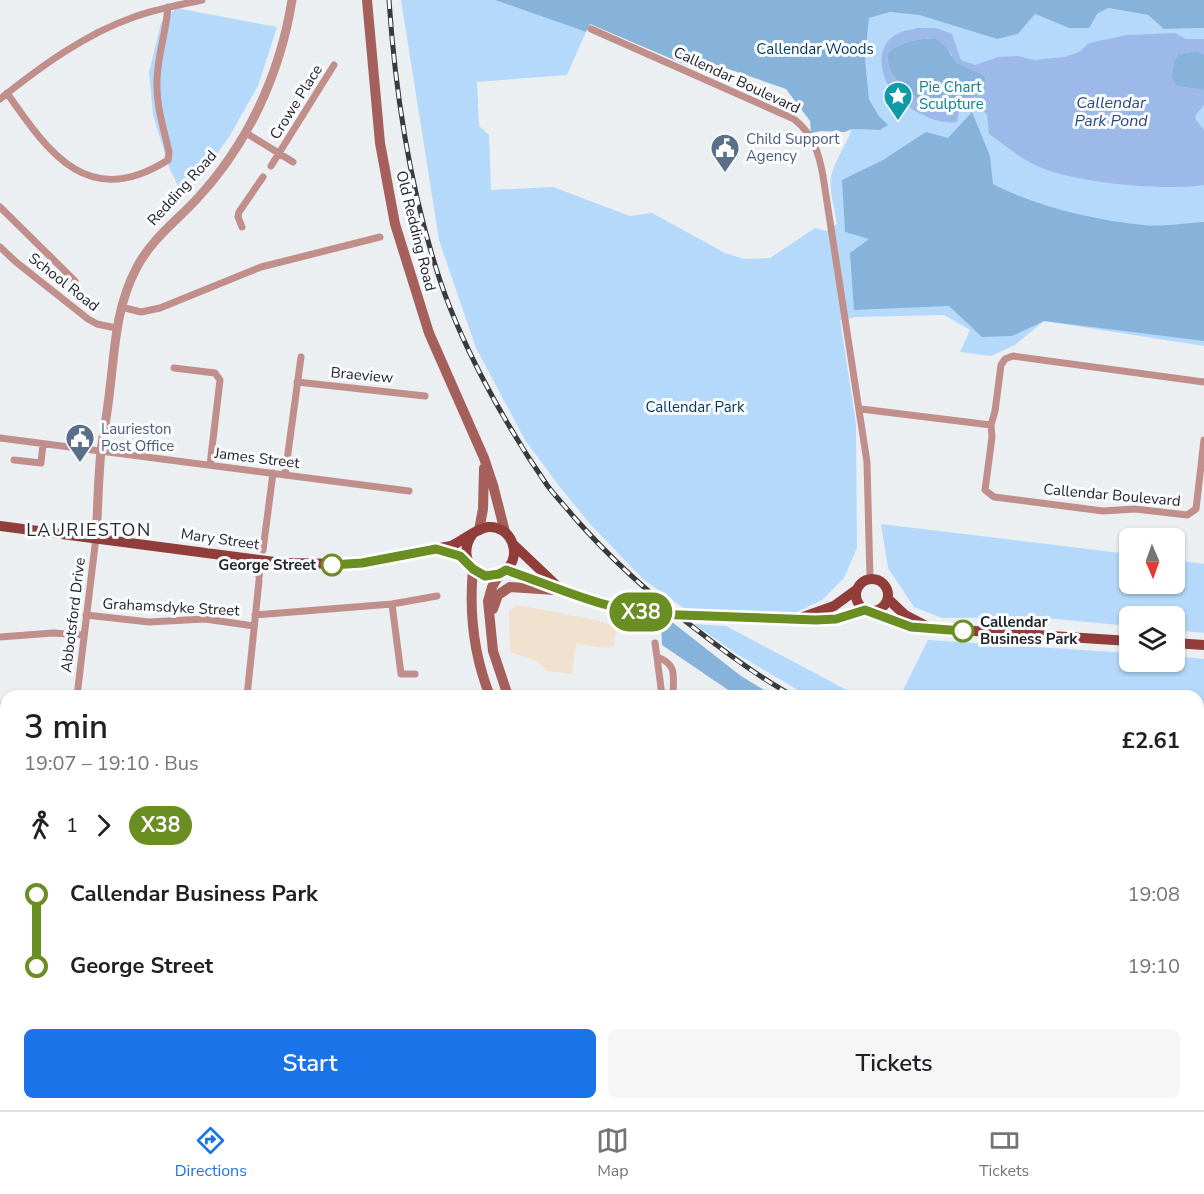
<!DOCTYPE html>
<html lang="en">
<head>
<meta charset="utf-8">
<style>
	body { margin:0; font-family:"Nunito Sans",sans-serif; background:#f6f6f6; color:#202124; height:100vh; display:flex; flex-direction:column; font-size:22px; white-space:nowrap }
	* { box-sizing:border-box; margin:0 }
	p { font-size:20px; color:#757577 }
	.icon { flex:none; width:33px; height:33px; fill:none; stroke:currentColor; stroke-width:2; stroke-linecap:round; stroke-linejoin:round }
	.map { position:relative; flex:1; overflow:hidden }
	.details { position:absolute; left:0px; top:690px; width:1204px; height:420px; display:flex; flex-direction:column; background:#fff; border-radius:18px 18px 0 0; box-shadow:0 2px 4px #0004 }
	.details>* { flex:none }
	.badge { padding:0 12px; border-radius:20px; font-size:21px; line-height:39px }
	.needle { width:39px; rotate:178deg }
	.tools { position:absolute; left:1119px; top:528px; display:grid; gap:12px }
	.tools a { display:grid; place-items:center; width:66px; height:66px; border-radius:9px; background:#fff; box-shadow:0 2px 4px #0004; font-size:30px }
	.map>.badge { position:absolute; translate:-50% -50%; box-shadow:0 0 0 3px #fff }
	.legs { display:flex; align-items:center; gap:9px; height:66px; padding:0 24px; font-size:20px }
	.legs p { margin-inline-start:auto }
	.headline { display:flex; align-items:center; justify-content:space-between; height:102px; padding:0 24px }
	h1 { font-size:33px; font-weight:600; line-height:45px }
	.primary-button { display:flex; gap:12px; margin-top:auto; padding:12px 24px }
	.primary-button a { flex:1; height:69px; border-radius:9px; background:#1a73e8; color:#fff; font-size:24px; font-weight:600; line-height:69px; text-align:center }
	.primary-button a+a { background:#f6f6f6; color:#202124 }
	ul { padding:0 24px; list-style:none }
	li { display:flex; align-items:center; gap:21px; height:72px; font-size:22px }
	li i { display:grid; place-items:center; width:9px; height:100%; margin:0 8px; background:currentColor }
	li i::after { content:''; width:15px; height:15px; margin:-8px; border:4px solid; border-radius:50%; background:#fff }
	li p { margin-inline-start:auto }
	li:first-child i { background:linear-gradient(#0000 50%,currentColor 0) }
	li:last-child i { background:linear-gradient(currentColor 50%,#0000 0) }
	.menu { display:flex; justify-content:space-around; align-items:center; height:84px; border-top:2px solid #e0e0e0; background:#fff; font-size:16px; color:#757577 }
	.menu a { display:grid; justify-items:center; gap:3px }
	.menu .active { color:#1a73e8 }
	.map>svg:first-child { display:block }
</style>
</head>
<body>
<div class="map">
<svg width="1204" height="1110" viewBox="0 0 1204 1110">
	<rect width="100%" height="100%" fill="#eceff2"/>
	<path fill="#f1e2d0" d="M517 605 597 620 620 628 614 637 615 646 606 648 576 644 572 674 547 671 536 661 510 652 509 611Z"/>
	<path fill="#b5d9fb" d="M401 0H495L586 32 567 75 477 82 479 126 489 135 491 190 553 187 630 216 652 213 725 253 744 259 770 258 815 228 826 231 837 224C835 209 829 192 831 177 833 166 847 142 852 129L880 130 879 116 869 99 865 58 869 18 890 12 919 15 997 39 1018 34 1035 14 1069 28 1108 8 1148 15 1165 29 1204 28V346L1044 321 1015 345 991 356 960 352 970 330 944 315 856 317 840 320 856 424 857 548 844 578 822 600 797 612 688 611 644 580 591 525 559 486 525 440 476 348 439 240Z
		M176 8 277 27 258 86 229 137 187 196 181 192 169 167 153 115 149 73 161 23Z
		M881 524 1129 554 1130 584H1174L1175 560 1204 564V633L1175 630 1174 616H1130L1129 626 1036 617 942 618 914 607 888 568Z
		M694 624 726 626 858 696H808L737 654Z
		M928 640 1129 653 1130 662H1174L1175 656 1204 659V866L1198 864V696H900Z
		M0 702H6V895L0 897Z
		M1198 901 1204 903V1071L1199 1072Z
		M6 932V1042H0V934Z
		M0 1089H6V1104H412L417 1110H0Z
		M460 1104H663V1110H463Z
		M808 1104H994L975 1110H808Z"/>
	<path fill="#87b3db" d="M495 0H1204V28L1164 29 1148 15 1108 8 1097 14 1089 28H1069L1035 14 1018 34 997 39 919 15 890 12 869 18 865 58 869 99 879 116 888 125 880 130 852 129 845 132 821 131 811 133 810 121 786 89 714 64 693 68 590 24 586 32Z
		M936 38 948 49 951 56 985 76 986 90C980 97 973 96 964 98 955 101 950 110 939 109 926 107 897 84 891 72 888 67 888 59 887 54 899 41 919 39 936 38Z
		M1197 51 1204 55V90L1176 86 1171 77 1174 61 1178 54Z
		M972 112 990 156 993 184C1037 207 1095 220 1144 225 1163 227 1185 223 1204 222V341L1044 321 1012 336 982 337 949 306 854 310 850 253 869 239 845 232 842 180 883 160 926 132 948 138Z
		M661 621 672 622 741 676 774 696H737L662 645Z
		M6 895V932L0 934V897Z"/>
	<path fill="#9db9e9" fill-rule="evenodd" d="M917 28H936L952 34 961 60 975 65 998 57 1018 56 1034 60 1065 57 1079 52 1089 43 1127 35 1175 33 1186 39H1204V55L1197 51 1178 54 1174 61 1171 77 1177 86 1204 90V105L1195 116 1196 120 1204 130V185C1164 191 1071 183 1035 165 1018 157 1004 144 989 134L987 115 978 104 966 103 959 111 957 122C935 125 909 110 894 94 879 76 874 44 899 33 904 30 911 30 917 28ZM936 38 948 49 956 63 985 76 986 90C980 97 973 96 965 98 955 101 950 110 939 109 926 107 897 84 891 72 888 67 888 59 887 54 899 41 919 39 936 38Z"/>
	<g fill="none" stroke-linecap="round" stroke-linejoin="round">
		<path stroke="#c18f8b" stroke-width="7" d="M591 29 794 119C813 134 819 153 823 176L867 462 870 579
			M7 93C50 155 89 210 168 160L169 152C164 129 156 106 157 82 157 57 166 33 168 7
			M0 99C40 67 85 34 134 17 156 9 179 5 202 0
			M246 133 293 162
			M271 166 334 65
			M0 207 75 281
			M242 227 238 217 239 212 263 177
			M0 247 16 262 88 319 97 324 116 328
			M121 307 141 312 160 308 261 267 380 237
			M174 368 215 373 220 380 210 465
			M297 382 425 396
			M1204 382 1013 356 1005 359 1001 365 995 411 991 425 992 437 985 490 994 497 1103 511 1135 509 1187 515 1196 509 1204 440
			M861 409 991 425
			M0 438 409 491
			M14 460 41 463 43 444
			M285 475 301 357
			M263 550 273 473
			M259 577 261 560
			M392 604 401 674H415
			M86 615 149 622 205 619 254 626
			M255 615 392 604 437 596
			M0 637 53 633 83 635
			M655 643 657 657C678 664 673 677 673 696
			M657 657 662 696
			M77 696 96 537
			M247 696 259 581"/>
		<path stroke="#c18f8b" stroke-width="9" d="M96 537C98 508 98 480 101 451 104 430 108 409 110 388 115 347 116 307 136 269 150 241 173 224 195 201 247 146 280 75 292 0"/>
		<path stroke="#a6605c" stroke-width="10" d="M367 0 380 143 395 224 429 333 484 458 493 485 505 532
			M479 530 483 509 484 468
			M473 569C469 612 474 656 490 696
			M499 575 492 587 488 601 493 651 508 696
			M493 609 498 595 510 587 555 590"/>
		<path stroke="#913d3a" stroke-width="10" d="M0 526 283 563 348 564 451 546C463 541 475 529 488 527 511 525 523 555 506 570 483 590 454 561 472 535
			M514 545 555 584
			M506 570 590 600 629 611 653 614 817 620 836 619 865 610
			M856 595a16 16 0 1 1 32 0a16 16 0 1 1-32 0Z
			M888 599 905 615 926 626
			M873 612 900 624 911 627 1130 641
			M803 617 834 606 856 590
			M1174 643 1204 645
			M0 1062 6 1061
			M444 1104 447 1110"/>
		<g stroke="#383a3b" stroke-width="5">
			<path id="rail" d="M389 0C395 89 409 182 436 268 458 340 504 423 547 485 555 496 565 506 573 516 609 557 649 594 693 627 725 652 757 676 793 696
				M1198 875 1204 878
				M1198 1079 1204 1078
				M995 1110 1018 1104
				M1010 1110 1035 1104"/>
		</g>
		<use href="#rail" stroke="#fafcff" stroke-width="3" stroke-dasharray="9" stroke-linecap="butt"/>
	</g>
	<g fill="none" stroke-linecap="round" stroke-linejoin="round">
		<g stroke="#fff" stroke-width="14">
			<path id="line-1" d="M332 565 362 563 436 549 460 556 473 569 485 576 499 574 506 570C554 586 602 609 653 614L816 620 836 619 865 610 911 627 963 631"/>
		</g>
		<use href="#line-1" stroke="#6b8e23" stroke-width="9"/>
	</g>
	<defs>
		<g id="sight-pin" transform="scale(1.5)"><path d="M0 17L-7.5 6A9.5 9.5 0 1 1 7.5 6Z" fill="#0f9aa8" stroke="#fafcff"/><path d="M0-6L1.8-2.2L6-1.7L2.9 1.2L3.7 5.4L0 3.3L-3.7 5.4L-2.9 1.2L-6-1.7L-1.8-2.2Z" fill="#fff"/></g>
		<g id="civic-pin" transform="scale(1.5)"><path d="M0 17L-7.5 6A9.5 9.5 0 1 1 7.5 6Z" fill="#5c6f8a" stroke="#fafcff"/><path d="M-.6-6.5H3V-4.5H.6V-3L4-1V1h2V6H-6V1h2V-1L-.6-3ZM-1.2 2.5V6h2.4V2.5Z" fill="#fff"/></g>
	</defs>
	<g fill-rule="evenodd">
		<use href="#sight-pin" x="898" y="96"/>
		<use href="#civic-pin" x="725" y="148"/>
		<use href="#civic-pin" x="80" y="438"/>
	</g>
	<g fill="#fff" stroke="#6b8e23" stroke-width="3">
		<circle cx="332" cy="565" r="10"/>
		<circle cx="963" cy="631" r="10"/>
	</g>
	<g text-anchor="middle" dominant-baseline="central" stroke-width="6" stroke-linejoin="round" paint-order="stroke">
		<g font-size="15" fill="#02365d" stroke="#fafcff">
			<text x="815" y="49">Callendar Woods</text>
			<text x="695" y="407">Callendar Park</text>
		</g>
		<g font-size="15" fill="#242627" stroke="#fafcff">
			<text transform="translate(737 80) rotate(25)">Callendar Boulevard</text>
			<text transform="translate(296 102) rotate(-58)">Crowe Place</text>
			<text transform="translate(182 188) rotate(-48)">Redding Road</text>
			<text transform="translate(416 231) rotate(76)">Old Redding Road</text>
			<text transform="translate(64 282) rotate(38)">School Road</text>
			<text transform="translate(362 375) rotate(5)">Braeview</text>
			<text transform="translate(257 458) rotate(7)">James Street</text>
			<text transform="translate(1112 495) rotate(5)">Callendar Boulevard</text>
			<text transform="translate(220 539) rotate(8)">Mary Street</text>
			<text transform="translate(171 607) rotate(3)">Grahamsdyke Street</text>
			<text transform="translate(73 615) rotate(-83)">Abbotsford Drive</text>
		</g>
		<g font-size="15" fill="#0d838f" stroke="#fafcff" text-anchor="start">
			<text x="919" y="87">Pie Chart<tspan x="919" dy="17">Sculpture</tspan></text>
		</g>
		<g font-size="15" fill="#4e5e75" stroke="#fafcff" text-anchor="start">
			<text x="746" y="139">Child Support<tspan x="746" dy="17">Agency</tspan></text>
			<text x="101" y="429">Laurieston<tspan x="101" dy="17">Post Office</tspan></text>
		</g>
		<g font-size="15" font-weight="bold" fill="#242627" stroke="#fafcff" text-anchor="end">
			<text x="316" y="565">George Street</text>
			<text x="980" y="622" text-anchor="start">Callendar<tspan x="980" dy="17">Business Park</tspan></text>
		</g>
		<g font-size="16" font-style="italic" fill="#284983" stroke="#fafcff">
			<text x="1111" y="103">Callendar<tspan x="1111" dy="18">Park Pond</tspan></text>
		</g>
		<g font-size="18" letter-spacing="1.5" fill="#27292b" stroke="#fafcff">
			<text x="89" y="530">LAURIESTON</text>
		</g>
	</g>
</svg>
<div class="tools">
<a><svg class="needle" viewBox="-14 -14 28 28"><path d="M0-13l5 13h-10z" fill="#e53935"/><path d="M0 13l5-13h-10z" fill="#757577"/></svg></a>
<a><svg class="icon" aria-label="layers" viewBox="0 0 24 24"><path d="M12 4l9 5-9 5-9-5zM3 14l9 5 9-5"/></svg></a>
</div>
<b class="badge" style="left:641px;top:612px;background:#6b8e23;color:#fff">X38</b>
<section class="details">
<div class="headline"><div><h1>3 min</h1><p>19:07 – 19:10 · Bus</p></div><b>£2.61</b></div>
<div class="legs"><svg class="icon" aria-label="walk" viewBox="0 0 24 24"><circle cx="13" cy="4" r="2"/><path d="M13 8l-2 6 4 7M11 14l-3 7M7 12l3-4h3l4 4"/></svg>1<svg class="icon" aria-label="forward" viewBox="0 0 24 24"><path d="M9 5l7 7-7 7"/></svg><b class="badge" style="background:#6b8e23;color:#fff">X38</b></div>
<ul>
<li><i style="color:#6b8e23"></i><b>Callendar Business Park</b><p>19:08</p></li>
<li><i style="color:#6b8e23"></i><b>George Street</b><p>19:10</p></li>
</ul>
<div class="primary-button"><a>Start</a><a>Tickets</a></div>
</section>
</div>
<nav class="menu">
<a class="active"><svg class="icon" aria-label="directions" viewBox="0 0 24 24"><path d="M12 3l9 9-9 9-9-9zM9 14v-3h6M13 9l2 2-2 2"/></svg>Directions</a>
<a><svg class="icon" aria-label="map" viewBox="0 0 24 24"><path d="M3 6l6-2 6 2 6-2v14l-6 2-6-2-6 2zM9 4v14M15 6v14"/></svg>Map</a>
<a><svg class="icon" aria-label="tickets" viewBox="0 0 24 24"><path d="M3 7h18v10H3zM15 7v10"/></svg>Tickets</a>
</nav>
</body>
</html>
